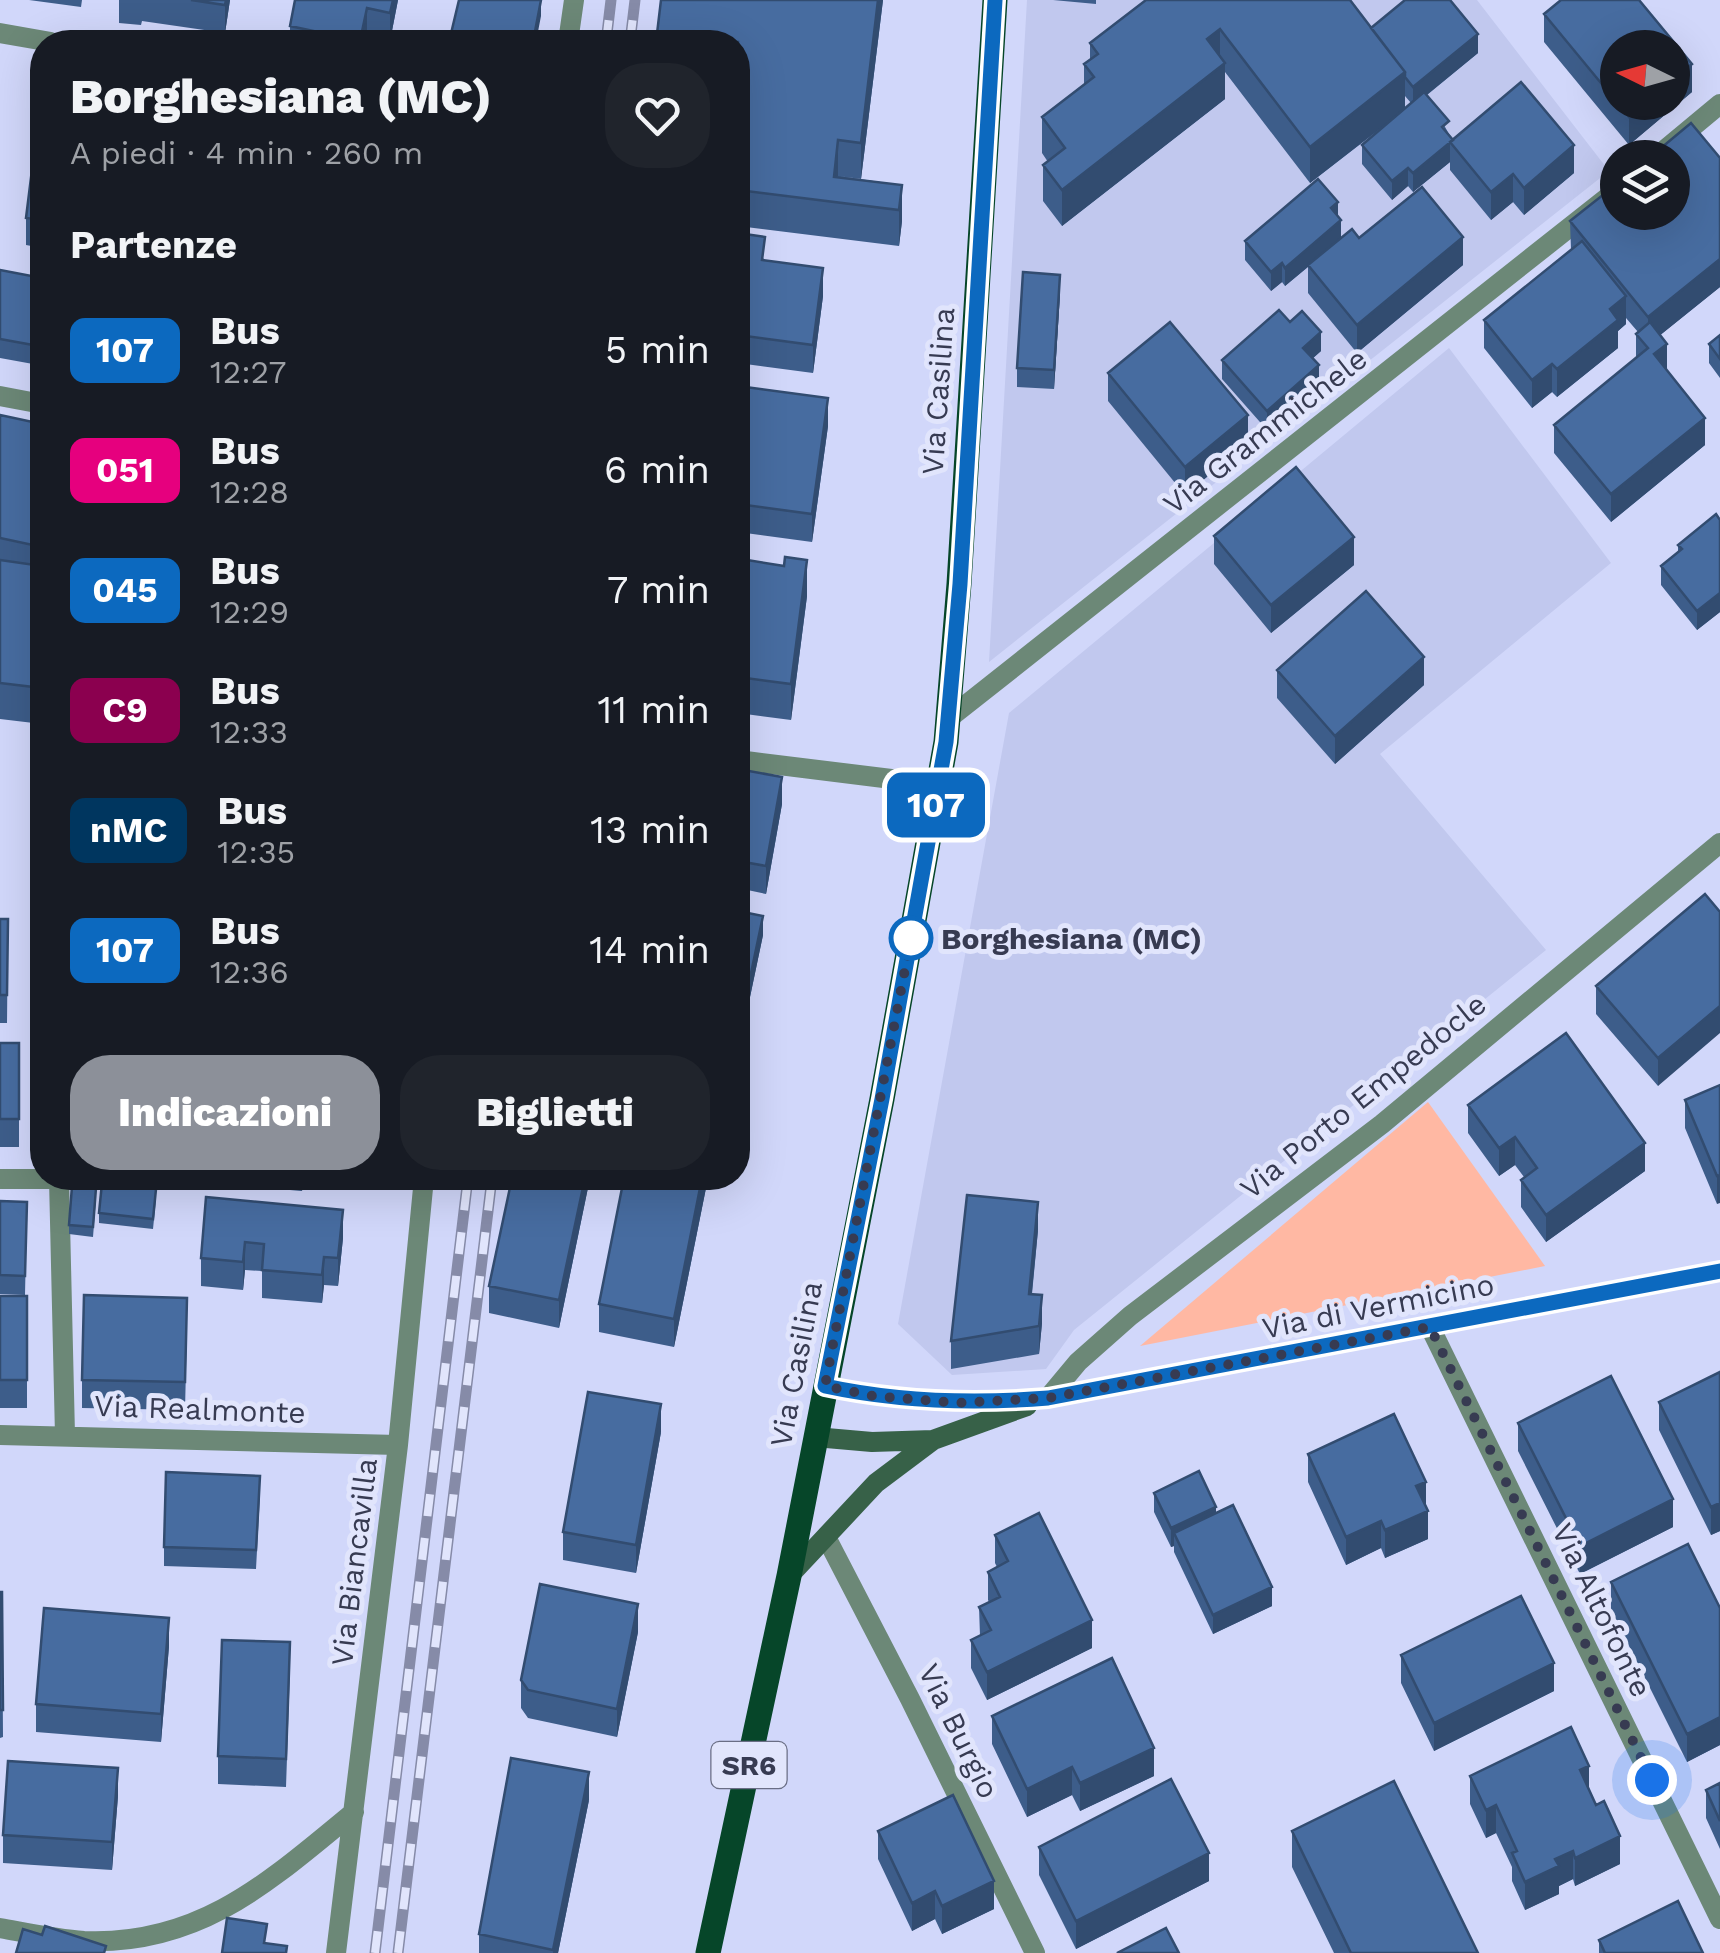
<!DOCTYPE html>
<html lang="it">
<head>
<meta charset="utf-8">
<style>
	body { margin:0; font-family:"Work Sans",sans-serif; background:#20242c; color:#f1f3f6; height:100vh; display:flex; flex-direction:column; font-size:38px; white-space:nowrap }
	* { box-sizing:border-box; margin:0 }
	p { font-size:32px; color:#9ea1a6 }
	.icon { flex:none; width:55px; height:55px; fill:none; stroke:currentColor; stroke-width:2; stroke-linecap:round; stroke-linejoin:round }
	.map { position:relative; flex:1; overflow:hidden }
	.details { position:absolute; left:30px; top:30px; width:720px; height:1160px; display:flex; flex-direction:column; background:#171b24; border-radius:40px; box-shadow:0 10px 40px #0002 }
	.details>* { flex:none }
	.badge { padding:0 20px; border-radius:15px; font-size:35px; line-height:65px }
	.needle { width:65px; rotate:275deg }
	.fabs { position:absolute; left:1600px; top:30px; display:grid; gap:20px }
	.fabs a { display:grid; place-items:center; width:90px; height:90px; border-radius:50%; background:#171b24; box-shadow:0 10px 40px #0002; font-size:50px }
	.you { position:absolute; width:50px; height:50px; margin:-25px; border:8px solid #fff; border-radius:50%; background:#1a73e8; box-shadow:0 0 0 15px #1a73e833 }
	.map>.badge { position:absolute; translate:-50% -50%; box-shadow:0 0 0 5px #fff }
	h2 { padding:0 40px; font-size:38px; line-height:90px }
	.round { display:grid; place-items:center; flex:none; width:105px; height:105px; border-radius:40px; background:#20242c }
	.overview { display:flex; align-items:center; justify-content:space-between; height:170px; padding:0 40px }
	h1 { font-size:48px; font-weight:800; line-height:75px }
	.button { display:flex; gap:20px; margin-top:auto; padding:20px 40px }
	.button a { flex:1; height:115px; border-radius:40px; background:#8c9099; color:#fff; font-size:40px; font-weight:800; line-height:115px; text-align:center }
	.button a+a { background:#20242c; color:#f1f3f6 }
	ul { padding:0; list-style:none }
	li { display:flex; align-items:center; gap:30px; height:120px; padding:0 40px }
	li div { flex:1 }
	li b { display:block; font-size:38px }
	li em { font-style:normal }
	li .badge { min-width:110px; font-weight:700; text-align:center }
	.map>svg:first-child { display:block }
</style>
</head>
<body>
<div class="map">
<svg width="1720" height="1953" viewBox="0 0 1720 1953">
	<rect width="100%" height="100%" fill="#d1d7fa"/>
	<path fill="#c1c8ee" d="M1027 0H1477L1609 171 989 662Z
		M1449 348 1611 563 1380 754 1546 950 1074 1330 1046 1369 952 1375 898 1324 1009 713Z"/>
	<path fill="#ffb8a3" d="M1428 1102 1545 1266 1140 1346Z"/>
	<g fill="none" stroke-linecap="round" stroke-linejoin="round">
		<path stroke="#6c8877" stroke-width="20" d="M0 33 51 42
			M568 42 574 0
			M1655 158 1720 104
			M0 396 42 404
			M948 719 1618 189
			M738 760 940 785
			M0 1179H59L65 1435
			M1430 1327 1720 1919
			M1048 1398 1078 1362 1130 1316 1382 1124 1720 843
			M0 1435 398 1445
			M826 1537 910 1699 1035 1953
			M0 1928C28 1933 56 1939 84 1941 200 1946 270 1881 354 1812
			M336 1953 398 1445 424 1178"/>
		<path stroke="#376148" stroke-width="20" d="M825 1386C899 1402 972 1404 1048 1398L1720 1271
			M815 1437 872 1442 933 1440 1027 1406
			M789 1576 876 1483 932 1441"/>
		<path stroke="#064629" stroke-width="25" d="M708 1953 789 1576 882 1099 946 742 959 584 995 0"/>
		<g stroke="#868ba8" stroke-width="11">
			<path id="rail" d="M606 42 611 0
				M630 42 635 0
				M375 1953 468 1178
				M398 1953 492 1178"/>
		</g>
		<use href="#rail" stroke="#e1e5fc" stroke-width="8" stroke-dasharray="22" stroke-linecap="butt"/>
	</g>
	<path fill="#3d5d8a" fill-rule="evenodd" d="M29 0H82L81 7Z
		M119 0H230L225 33 142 21 141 25 119 23Z
		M295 0H398L390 41 367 36 365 42H290V26Z
		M661 0H883L861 179 838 176 902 185V221L899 246 738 226V42Z
		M1053 0H1096V4Z
		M1146 0 1371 28 1478 53 1427 95 1449 134 1453 139 1574 173 1524 215 1513 202 1491 220 1450 170V162L1413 192 1408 186 1392 200 1362 164V145L1398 115 1310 183 1225 72V99L1062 226 1043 201V165L1048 162 1042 153V117L1084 84V64L1090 60V43ZM1405 96 1411 103 1405 108Z
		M1544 14 1692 92 1629 145 1544 42Z
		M42 89V248L26 245V218Z
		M1338 216 1341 238H1359L1463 265 1357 353 1308 293V267L1285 286 1282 282 1271 291 1245 260V241Z
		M1570 221 1720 287 1660 335 1667 370 1705 445 1611 522 1554 453V425L1636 358V334L1638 332 1626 318V324L1618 331V348L1557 397 1552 392 1532 408 1484 348V320L1571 250Z
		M738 233 765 260 823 296 813 373 738 363Z
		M0 270 42 278V312L33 364 0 358Z
		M1060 294 1054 389 1017 387V368Z
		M1290 322 1321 351 1313 358 1319 384 1267 430 1222 379V360Z
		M1720 335V378L1709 363V344Z
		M1108 373 1248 443 1185 495 1108 401Z
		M738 386 828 426 812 542 738 532Z
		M0 415 42 424V724L0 719Z
		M1720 520V612L1697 630 1661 585V566L1678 552V545Z
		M1214 536 1354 565 1271 633 1214 564Z
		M738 550 748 561 807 596 791 720 738 713Z
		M1277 670 1424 685 1335 764 1277 698Z
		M738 769 782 804 766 894 738 888Z
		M1705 894 1658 1086 1596 1014V986Z
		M738 911 763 935 750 997 738 995Z
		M0 919H8L7 1023H0Z
		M0 1043H19V1147H0Z
		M1720 1085 1717 1204 1685 1128V1100Z
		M1468 1105 1645 1171 1546 1242 1521 1207V1180L1524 1177 1515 1165 1499 1176 1468 1133Z
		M210 1178H314V1182L301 1191 210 1183Z
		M512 1178H590L559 1328 489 1313V1286Z
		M706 1178V1188L674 1347 599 1332V1304Z
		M206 1197 343 1238 338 1286 324 1285 322 1303 262 1298V1271L245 1270 243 1290 201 1286V1258Z
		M96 1198 93 1237 69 1234V1225Z
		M156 1199 153 1229 99 1223V1213Z
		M0 1201 27 1202 25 1295 0 1294Z
		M1038 1230 1032 1294 1042 1323 1039 1354 951 1369V1341Z
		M0 1296H27V1408H0Z
		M187 1326 185 1410 82 1408V1380Z
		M1720 1372V1531L1711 1535 1659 1430V1402Z
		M1518 1423 1673 1527 1580 1574 1518 1451Z
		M661 1432 636 1573 563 1560V1532Z
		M1308 1454 1426 1507 1428 1539 1385 1558 1381 1548 1346 1565 1308 1482Z
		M1154 1493 1216 1513 1272 1606 1213 1634 1174 1552V1546L1171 1547 1154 1512Z
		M260 1495 256 1569 164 1566V1547Z
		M995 1535 1092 1648 987 1700 971 1668V1640L980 1636 979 1607 989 1602 988 1600V1572L997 1567 995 1563Z
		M1611 1582 1720 1608V1745L1687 1762 1611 1610Z
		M0 1592H2L3 1737 0 1738Z
		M638 1632 617 1737 528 1718 521 1708V1680Z
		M169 1646 161 1742 36 1732V1704Z
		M1401 1655 1554 1691 1434 1751 1401 1683Z
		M290 1670 286 1787 218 1784V1756Z
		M992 1716 1154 1776 1080 1811 1072 1795 1027 1817 992 1744Z
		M1470 1776 1589 1791 1620 1864 1575 1886 1573 1879 1559 1886V1894L1525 1910 1512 1881V1867L1496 1833 1486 1838 1470 1804Z
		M1720 1783V1849L1706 1818V1790Z
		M118 1796 112 1870 3 1863V1835Z
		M589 1800 558 1953H479V1934Z
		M878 1831 994 1909 942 1934 935 1919 912 1931 878 1859Z
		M1292 1831 1478 1953H1334L1292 1867Z
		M1039 1847 1209 1881 1076 1949 1039 1875Z
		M1599 1940 1703 1953H1599Z"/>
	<path fill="#324c70" d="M226 0H230L225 33V5Z
		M393 0H398L390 41V13Z
		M541 0V16L536 42H533Z
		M878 0H883L861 179V143Z
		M367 8V36L365 42H360Z
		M1220 29V66L1207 39Z
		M1478 34V53L1413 106V87Z
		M1225 63V99L1062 226V190Z
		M1692 64V92L1629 145V117L1646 102H1672V80Z
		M1405 72V109L1310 183V147Z
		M838 140V176L834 177Z
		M1450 143V162L1413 192V173Z
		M1574 145V173L1524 215V188Z
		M1408 168V186L1392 200V181Z
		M1513 174V202L1491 220V192Z
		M902 185V221L899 246V210Z
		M1338 202V221L1331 208Z
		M1341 220V239L1285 286V268Z
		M1463 237V265L1357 353V325Z
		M1720 259V287L1648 345V317Z
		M1282 263V282L1271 291V272Z
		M823 268V296L813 373V345Z
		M1060 275V294L1054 389V370Z
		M42 293V312L33 364V345Z
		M1626 296V324L1618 331V348L1557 397V369L1610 309Z
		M1321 332V351L1303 367V348Z
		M1667 344V372L1654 354Z
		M1552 364V392L1532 408V380Z
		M1319 365V384L1267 430V411Z
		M828 398V426L812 542V514Z
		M1248 415V443L1185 495V467Z
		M1705 418V445L1611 522V494Z
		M1354 537V565L1271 633V605Z
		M807 560V596L791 720V684Z
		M1720 593V612L1697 630V611Z
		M1424 657V685L1335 764V736Z
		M782 777V804L766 894V866Z
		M763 916V935L750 997V978Z
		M1720 1006V1033L1658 1086V1058Z
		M1515 1137V1165L1499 1176V1148Z
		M1645 1143V1171L1546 1242V1215Z
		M1720 1175V1203L1717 1204V1176Z
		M301 1178H314V1182L301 1191Z
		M585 1178H590L559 1328V1300Z
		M702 1178H706V1188L674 1347V1319Z
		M1038 1202V1230L1029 1321V1294Z
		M343 1210V1238L338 1286V1258Z
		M245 1242V1270L243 1290V1262Z
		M324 1257V1285L322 1303V1275Z
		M1042 1295V1323L1039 1354V1326Z
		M661 1404V1432L636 1573V1545Z
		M1426 1482V1510L1416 1486Z
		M1673 1499V1527L1580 1574V1546Z
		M1720 1503V1531L1711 1535V1507Z
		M1216 1507V1526L1174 1533V1546L1171 1547V1528Z
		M1428 1511V1539L1385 1558V1530Z
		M1381 1521V1548L1346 1565V1537Z
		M1272 1587V1606L1213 1634V1615Z
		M638 1604V1632L617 1737V1709Z
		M169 1618V1646L161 1742V1714Z
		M1092 1620V1648L987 1700V1672Z
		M1554 1663V1691L1434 1751V1723Z
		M1720 1717V1745L1687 1762V1734Z
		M1154 1748V1776L1080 1811V1783Z
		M1589 1766V1794L1580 1770Z
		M1072 1767V1795L1027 1817V1789Z
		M118 1768V1796L112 1870V1842Z
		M589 1772V1800L558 1953H553Z
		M1496 1805V1833L1486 1838V1810Z
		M1620 1836V1864L1575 1886V1858Z
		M1573 1851V1879L1559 1886V1894L1525 1910V1882L1555 1859Z
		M1209 1853V1881L1076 1949V1921Z
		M994 1881V1909L942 1934V1906Z
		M935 1891V1919L912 1931V1903Z"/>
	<path fill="#476ca0" stroke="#324c70" stroke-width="2.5" d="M191 0H226L225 5Z
		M295 0H393L390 13 367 8 360 41 290 26Z
		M459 0H541L533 42H449Z
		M661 0H878L861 143 838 140 834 177 902 185 899 210 738 190V42H656Z
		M1146 0H1350L1405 72 1310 147 1220 29 1207 39 1225 63 1062 190 1043 165 1065 148 1042 117 1094 77 1084 64 1098 54 1090 43Z
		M1405 0H1450L1478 34 1413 87 1405 77V72L1371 28Z
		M1561 0H1639L1692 64 1672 80V48H1618V102H1646L1629 117 1544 14Z
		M1521 82 1574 145 1524 188 1513 174 1491 192 1450 142Z
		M42 89V220L26 218Z
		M1424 92 1449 121 1442 127 1453 140 1413 173 1408 168 1392 181 1362 145Z
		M1691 123 1720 158V259L1648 317 1570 221 1618 183V212H1672V158H1649Z
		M1318 179 1338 202 1331 208 1341 220 1285 268 1282 263 1271 272 1245 241Z
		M1422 187 1463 237 1357 325 1308 265 1352 229 1359 238Z
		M738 233 765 237 762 260 823 268 813 345 738 335Z
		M1582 241 1626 296 1610 309 1618 320 1557 369 1552 364 1532 380 1484 320Z
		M0 270 42 278V293L33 345 0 339Z
		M1023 272 1060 275 1054 370 1017 368Z
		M1279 310 1290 322 1302 311 1321 332 1303 348 1319 365 1267 411 1222 360Z
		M1170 322 1248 415 1185 467 1108 373Z
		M1650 322 1667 344 1654 354 1705 418 1611 494 1554 425 1648 348 1636 334Z
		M1720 335V359L1709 344Z
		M738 386 828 398 812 514 738 504Z
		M0 415 42 424V547L0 538Z
		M1296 467 1354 537 1271 605 1214 536Z
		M1716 514 1720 520V593L1697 611 1661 566 1682 549 1678 545Z
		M738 550 748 551 747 560 784 566 785 557 807 560 791 684 738 677Z
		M0 560 42 566V688L0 683Z
		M1366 591 1424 657 1335 736 1277 670Z
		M738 769 782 777 766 866 738 861Z
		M1705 894 1720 912V1006L1658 1058 1596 986Z
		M738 911 763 916 750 978 738 976Z
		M0 919H8L7 995H0Z
		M1566 1033 1645 1143 1546 1215 1521 1180 1537 1168 1515 1137 1499 1148 1468 1105Z
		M0 1043H19V1119H0Z
		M1720 1085V1175L1717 1176 1685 1100Z
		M512 1178H585L559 1300 489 1286Z
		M624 1178H702L674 1319 599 1304Z
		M102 1183 156 1189 153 1219 99 1213Z
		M72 1186 96 1188 93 1227 69 1225Z
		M967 1195 1038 1202 1029 1294 1042 1295 1039 1326 951 1341Z
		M206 1197 343 1210 338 1258 324 1257 322 1275 262 1270 264 1244 245 1242 243 1262 201 1258Z
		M0 1201 27 1202 25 1276 0 1275Z
		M84 1295 187 1298 185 1382 82 1380Z
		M0 1296H27V1380H0Z
		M1720 1372V1503L1711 1507 1659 1402Z
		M1611 1376 1673 1499 1580 1546 1518 1423Z
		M588 1392 661 1404 636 1545 563 1532Z
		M1394 1414 1426 1482 1416 1486 1428 1511 1385 1530 1381 1521 1346 1537 1308 1454Z
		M1199 1471 1216 1507 1171 1528 1154 1493Z
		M166 1472 260 1476 256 1550 164 1547Z
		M1233 1505 1272 1587 1213 1615 1174 1533Z
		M1039 1513 1092 1620 987 1672 971 1640 991 1630 979 1607 1000 1597 988 1572 1008 1561 995 1535Z
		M1688 1544 1720 1608V1717L1687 1734 1611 1582Z
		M540 1584 638 1604 617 1709 528 1690 521 1680Z
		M0 1592H2L3 1710H0Z
		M1521 1596 1554 1663 1434 1723 1401 1655Z
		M44 1608 169 1618 161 1714 36 1704Z
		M222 1640 290 1642 286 1759 218 1756Z
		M1112 1658 1154 1748 1080 1783 1072 1767 1027 1789 992 1716Z
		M1571 1727 1589 1766 1580 1770 1596 1805 1604 1801 1620 1836 1575 1858 1573 1851 1555 1859 1559 1866 1525 1882 1512 1853 1517 1851 1496 1805 1486 1810 1470 1776Z
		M511 1758 589 1772 553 1950 479 1934Z
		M8 1761 118 1768 112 1842 3 1835Z
		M1171 1779 1209 1853 1076 1921 1039 1847Z
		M1394 1781 1478 1953H1351L1292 1831Z
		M1720 1783V1821L1706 1790Z
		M953 1795 994 1881 942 1906 935 1891 912 1903 878 1831Z
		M1678 1901 1703 1953H1605L1599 1940Z
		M227 1918 267 1924 264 1943 287 1946 286 1953H222Z
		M45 1926 106 1946 104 1953H16L23 1929 42 1935Z
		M1166 1928 1179 1953H1117Z"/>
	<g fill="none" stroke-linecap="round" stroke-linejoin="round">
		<g stroke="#fff" stroke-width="22">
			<path id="line" d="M995 0 960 584 946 742 882 1099 825 1386C899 1402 972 1404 1048 1398L1720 1271"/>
		</g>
		<use href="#line" stroke="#0c69bf" stroke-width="15"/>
		<path stroke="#373b52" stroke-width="10" stroke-dasharray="0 18" d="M911 938 825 1386 873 1396 958 1403 1048 1398 1430 1327 1652 1780"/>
	</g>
	<circle fill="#fff" stroke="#0c69bf" stroke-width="5" cx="911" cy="938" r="20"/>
	<g text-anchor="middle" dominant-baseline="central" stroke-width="10" stroke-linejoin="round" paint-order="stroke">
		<rect fill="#e1e5fc" stroke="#6a6e85" stroke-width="2.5" x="711.5" y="1742" width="75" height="46" rx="8"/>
		<g font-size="28" font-weight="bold" fill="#373b52">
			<text x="749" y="1765">SR6</text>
		</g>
		<g font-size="30" fill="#373b52" stroke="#e1e5fc">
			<text transform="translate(938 391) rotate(-86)">Via Casilina</text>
			<text transform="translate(1265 431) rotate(-38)">Via Grammichele</text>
			<text transform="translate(1363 1096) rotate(-39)">Via Porto Empedocle</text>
			<text transform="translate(1378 1306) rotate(-11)">Via di Vermicino</text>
			<text transform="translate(796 1364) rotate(-79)">Via Casilina</text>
			<text transform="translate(200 1409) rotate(2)">Via Realmonte</text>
			<text transform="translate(354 1562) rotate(-83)">Via Biancavilla</text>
			<text transform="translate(1602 1610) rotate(64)">Via Altofonte</text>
			<text transform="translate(959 1731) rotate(64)">Via Burgio</text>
		</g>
		<g font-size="30" font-weight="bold" fill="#373b52" stroke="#e1e5fc" text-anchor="start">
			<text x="941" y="938">Borghesiana (MC)</text>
		</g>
	</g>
</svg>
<div class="fabs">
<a><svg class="needle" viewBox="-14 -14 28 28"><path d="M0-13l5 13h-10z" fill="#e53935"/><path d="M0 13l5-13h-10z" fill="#9ea1a6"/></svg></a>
<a><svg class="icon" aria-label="layers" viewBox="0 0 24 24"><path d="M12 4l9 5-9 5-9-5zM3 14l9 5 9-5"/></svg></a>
</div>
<div class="you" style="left:1652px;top:1780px"></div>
<b class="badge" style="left:936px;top:805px;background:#0c69bf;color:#fff">107</b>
<section class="details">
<div class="overview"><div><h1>Borghesiana (MC)</h1><p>A piedi · 4 min · 260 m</p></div><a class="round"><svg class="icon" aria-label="heart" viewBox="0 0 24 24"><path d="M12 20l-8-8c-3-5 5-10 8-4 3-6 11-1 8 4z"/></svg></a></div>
<h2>Partenze</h2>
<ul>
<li><span class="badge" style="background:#0c69bf;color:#fff">107</span><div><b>Bus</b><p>12:27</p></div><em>5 min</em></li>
<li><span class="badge" style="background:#e6007e;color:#fff">051</span><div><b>Bus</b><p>12:28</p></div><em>6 min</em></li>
<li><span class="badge" style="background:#0c69bf;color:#fff">045</span><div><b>Bus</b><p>12:29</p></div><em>7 min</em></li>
<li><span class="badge" style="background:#8b004f;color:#fff">C9</span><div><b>Bus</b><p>12:33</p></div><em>11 min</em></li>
<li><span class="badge" style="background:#00365f;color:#fff">nMC</span><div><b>Bus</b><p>12:35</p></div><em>13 min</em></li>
<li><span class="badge" style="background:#0c69bf;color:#fff">107</span><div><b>Bus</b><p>12:36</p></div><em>14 min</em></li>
</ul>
<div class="button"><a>Indicazioni</a><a>Biglietti</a></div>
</section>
</div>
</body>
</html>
